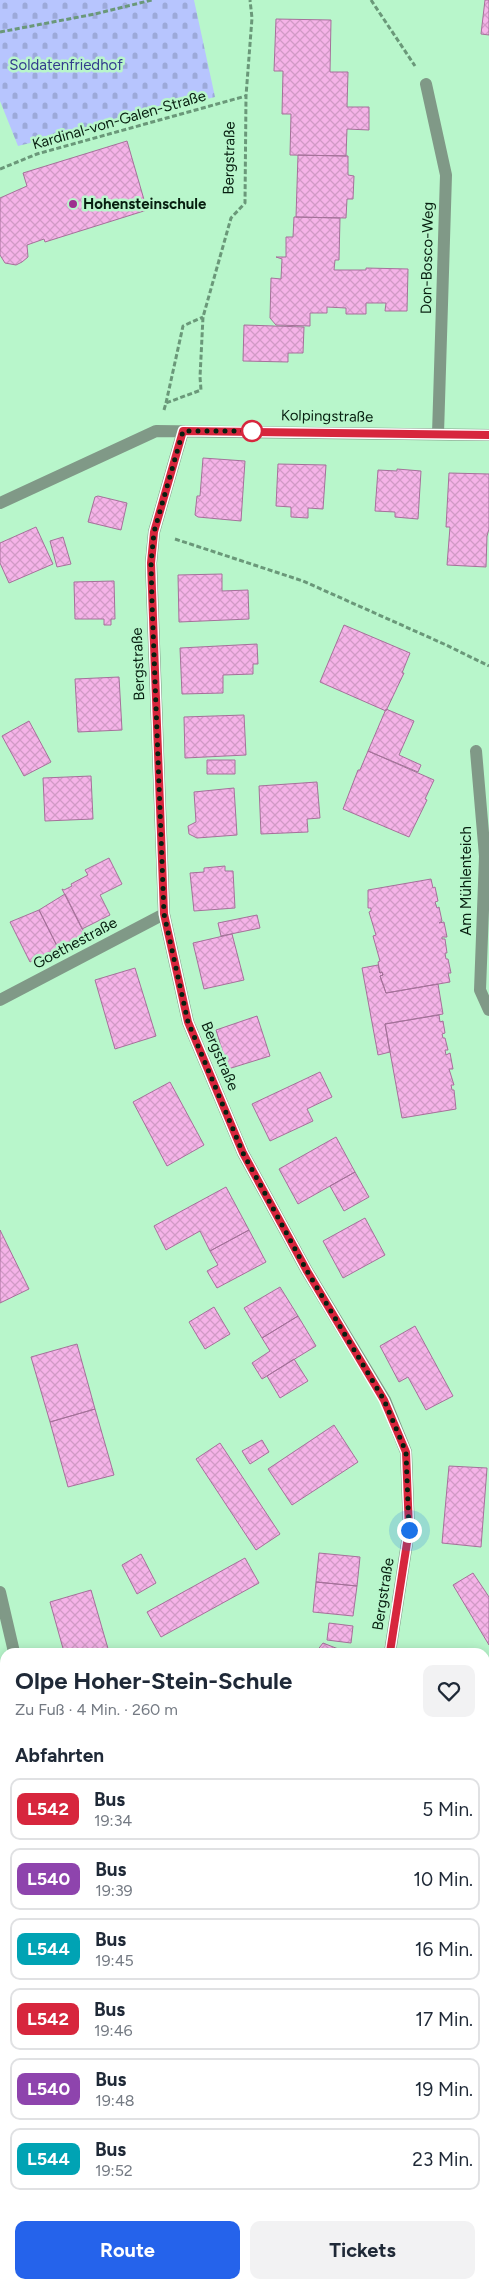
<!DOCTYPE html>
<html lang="de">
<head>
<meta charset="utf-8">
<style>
	body { margin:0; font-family:Figtree,sans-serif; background:#f2f2f3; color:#1f2937; height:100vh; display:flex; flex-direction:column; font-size:19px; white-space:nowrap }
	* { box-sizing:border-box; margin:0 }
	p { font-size:16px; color:#747a83 }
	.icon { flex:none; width:28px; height:28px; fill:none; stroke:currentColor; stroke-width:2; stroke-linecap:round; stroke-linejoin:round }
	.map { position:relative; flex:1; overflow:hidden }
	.details { position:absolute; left:0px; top:1648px; width:490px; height:641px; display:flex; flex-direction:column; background:#fff; border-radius:15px 15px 0 0; box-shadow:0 2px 12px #0003 }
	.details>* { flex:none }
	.badge { padding:0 10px; border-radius:8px; font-size:18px; line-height:32px }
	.you { position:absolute; width:25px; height:25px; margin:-12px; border:4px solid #fff; border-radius:50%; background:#1a73e8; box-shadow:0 0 0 8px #1a73e833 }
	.map>.badge { position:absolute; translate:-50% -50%; box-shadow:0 0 0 2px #fff }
	h2 { padding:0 15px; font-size:19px; line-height:45px }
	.round { display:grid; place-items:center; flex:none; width:52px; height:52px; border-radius:10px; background:#f2f2f3 }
	.head { display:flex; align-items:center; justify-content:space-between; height:85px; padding:0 15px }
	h1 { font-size:24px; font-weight:700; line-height:38px }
	.button { display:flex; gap:10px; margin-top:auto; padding:10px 15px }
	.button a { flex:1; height:58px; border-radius:10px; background:#2563eb; color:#fff; font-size:20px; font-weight:700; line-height:58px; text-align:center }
	.button a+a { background:#f2f2f3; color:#1f2937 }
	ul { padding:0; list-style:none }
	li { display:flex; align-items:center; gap:15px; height:62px; margin:0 10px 8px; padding:0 5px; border:2px solid #e0e1e3; border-radius:10px }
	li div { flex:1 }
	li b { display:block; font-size:19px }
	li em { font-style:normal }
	li .badge { min-width:55px; font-weight:700; text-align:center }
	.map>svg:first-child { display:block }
</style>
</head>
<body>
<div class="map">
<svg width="489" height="2288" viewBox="0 0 489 2288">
	<defs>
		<pattern id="cemetery-stones" width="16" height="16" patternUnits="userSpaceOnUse" patternTransform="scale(1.25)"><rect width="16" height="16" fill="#b7c5fe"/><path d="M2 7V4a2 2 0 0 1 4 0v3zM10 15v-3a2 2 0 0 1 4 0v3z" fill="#9ca9d9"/></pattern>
		<pattern id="park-dots" width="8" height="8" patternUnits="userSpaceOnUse" patternTransform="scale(1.25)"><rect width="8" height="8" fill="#b7c5fe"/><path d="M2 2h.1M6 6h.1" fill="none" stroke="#9ca9d9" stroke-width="1.8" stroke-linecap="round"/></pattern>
		<pattern id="building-cross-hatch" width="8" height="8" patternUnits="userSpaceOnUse" patternTransform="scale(1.25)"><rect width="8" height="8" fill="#f5b3e8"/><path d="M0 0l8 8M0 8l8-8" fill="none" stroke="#d19ac6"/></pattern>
	</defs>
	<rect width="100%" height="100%" fill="#b8f6cb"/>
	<path fill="url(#cemetery-stones)" d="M0 0H194L215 97 18 146 0 101Z"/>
	<path fill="url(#park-dots)" d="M485 2132 489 2141V2191L485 2193Z"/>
	<path fill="url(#building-cross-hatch)" stroke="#a5719a" d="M485 0H489V35L481 34Z
		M276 19 331 20 330 72H348L347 107H369V130L347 129 346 156 290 155 291 114H282L283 71H274Z
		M127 141 147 210 45 242 44 239 27 245 28 257 22 262 16 265 5 263 0 255V198L27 186 23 173Z
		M298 155 348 156V175L354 176 353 199H347L346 218 296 217Z
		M294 217 340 218 339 260H335L334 270H366V268L408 269 407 311H385L386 303H366V314H346V308L327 307V313H310V326L276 325 270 318 271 278 281 279 282 259 276 257H286V237H293Z
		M244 325 304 327 303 353H288V362L243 361Z
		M203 458 245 461 241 521 198 517 195 515 197 496H200Z
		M278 464 326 465 323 509 308 508V518L291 517V507L276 506Z
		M397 469 421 471 418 519 395 517V512L375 511 378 470 397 471Z
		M449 473 489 474V529L487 536 486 567 447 565 450 527H446Z
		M98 496 127 503 121 530 88 522 95 497Z
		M36 527 53 564 9 583 0 563V543Z
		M63 537 71 564 57 567 50 541Z
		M222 574V591L248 590 249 619 179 622 178 575Z
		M114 581 115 619H111V625H104V619H75L74 582Z
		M344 625 410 653 402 673H404L386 711 320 682Z
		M257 644 258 664H253V674L223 675V693L182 694 180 648Z
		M119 677 122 730 78 732 75 679Z
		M386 709 414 721 399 755 421 765 418 772 368 751Z
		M244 715 246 755 185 758 184 717Z
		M29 721 51 762 24 776 2 736Z
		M368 751 434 780 425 799 427 800 409 837 343 809 358 770H360Z
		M207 760H235V774H207Z
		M91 776 93 819 45 821 43 778Z
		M317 782 320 818 307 819 308 832 261 834 259 786Z
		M234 788 237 835 197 838 189 834 188 826 196 822 194 792Z
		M109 858 122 884 100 895 110 915 82 929 62 889 64 890 72 886 71 884 88 875 85 870Z
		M225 866V871H233L235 908 194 911 190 873 204 872V868Z
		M431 879 433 888 435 887 438 901 435 902 437 908 439 907 442 921 439 923 444 922 447 937H442V939H445L447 953H445L446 959H448L451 973H448L450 982 386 993 380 976 383 975 382 972 380 973 378 962 380 961 373 936 376 935 369 912 371 911V908H368V890Z
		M65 894 85 934 58 948 39 910Z
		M39 910 58 948 30 962 10 922Z
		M257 915 260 928 221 936 218 923Z
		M232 934 244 980 204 989 193 943Z
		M378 965 380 973 382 972 383 975 380 976 386 993 438 984 443 1014 385 1024 390 1052 378 1055 362 968Z
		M135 968 156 1036 115 1049 95 980Z
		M439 1015 440 1022 443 1021 445 1033 442 1034 443 1038H445L448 1050H445L446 1055 450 1053 453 1069H449L454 1085H451L452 1090H454L456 1109 402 1118 385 1024Z
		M257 1016 270 1056 228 1069 216 1030Z
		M320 1072 332 1097 307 1109 313 1121 270 1141 252 1104Z
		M170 1082 204 1145 167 1166 133 1102Z
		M336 1137 355 1172 298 1204 279 1169Z
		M355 1172 369 1197 344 1211 330 1186Z
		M226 1187 249 1230 210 1251 200 1231 166 1250 154 1226Z
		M365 1218 385 1255 343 1278 323 1241Z
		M0 1230 29 1289 0 1303Z
		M249 1230 266 1262 217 1288 207 1271 218 1265 210 1251Z
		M280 1287 298 1316 262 1338 244 1308Z
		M214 1307 230 1334 205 1349 189 1322Z
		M298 1316 316 1346 262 1379 252 1363 270 1351 262 1338Z
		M415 1326 453 1396 426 1410 408 1377 399 1382 380 1346Z
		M77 1344 95 1409 50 1422 31 1357Z
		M294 1359 308 1381 280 1398 267 1376Z
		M95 1409 114 1475 68 1487 50 1422Z
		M334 1425 358 1462 292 1505 268 1469Z
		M262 1440 269 1452 250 1464 242 1451Z
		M220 1443 280 1534 256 1550 196 1459Z
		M449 1466 487 1468 481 1547 442 1543Z
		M319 1553 360 1557 357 1586 316 1582Z
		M141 1554 156 1583 137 1594 122 1565Z
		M245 1558 259 1583 161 1637 147 1612Z
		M473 1573 489 1597V1645L453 1585Z
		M316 1582 357 1586 353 1616 313 1612Z
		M91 1590 109 1652H64L50 1602Z
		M329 1623 353 1626 351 1643 327 1640Z
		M323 1643 346 1652H316Z
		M462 1649 463 1652H432Z
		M5 1824V1883L0 1885V1825Z
		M489 1864V1892L485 1893V1865Z
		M489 2259V2288H454L452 2284H485V2261Z
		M437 2284H452L454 2288H428Z"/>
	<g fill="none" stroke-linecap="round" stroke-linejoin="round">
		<path stroke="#6a9879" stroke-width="3" stroke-dasharray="5 2.5" stroke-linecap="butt" d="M371 0 415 66
			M0 32 95 14 152 0
			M0 169 37 154 246 96
			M166 403 183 326 203 317
			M164 410 166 403 201 390 200 377 203 317 231 218 245 203 246 96 252 18 250 0
			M175 539 303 581 444 644 489 666"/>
		<path stroke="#809987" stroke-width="12" d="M426 84 446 175 438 434
			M183 431 154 532 151 563 164 914 188 1022 243 1153 307 1271 385 1400 406 1452 409 1530 390 1652
			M0 503 156 431 489 435
			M476 751 485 856 480 990 489 1010
			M0 1000 164 914
			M0 1592 14 1652
			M485 1957 489 1956
			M0 2004 5 2002
			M485 2101 489 2110
			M485 2215 489 2214
			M170 2284 171 2288
			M360 2288 361 2284"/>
	</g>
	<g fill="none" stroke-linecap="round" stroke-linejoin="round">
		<g stroke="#fff" stroke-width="11">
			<path id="line" d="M390 1652 409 1530 406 1452 384 1400 307 1271 243 1153 188 1022 164 914 151 563 154 532 183 431 489 435"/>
		</g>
		<use href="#line" stroke="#d7263d" stroke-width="8"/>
		<path stroke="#071f10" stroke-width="5" stroke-dasharray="0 9" d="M252 431H183L154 532 151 563 152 602 164 914 188 1022 243 1153 307 1271 384 1400 406 1452 409 1530"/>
	</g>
	<circle fill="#9d2f8e" stroke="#b8f6cb" stroke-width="2" cx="73" cy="204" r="5"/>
	<circle fill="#fff" stroke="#d7263d" stroke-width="2.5" cx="252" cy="431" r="10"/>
	<g text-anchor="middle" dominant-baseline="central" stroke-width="5" stroke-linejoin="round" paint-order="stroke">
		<g font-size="15" fill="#333c8c" stroke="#b8f6cb">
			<text x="66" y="65">Soldatenfriedhof</text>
		</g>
		<g font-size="15" fill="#071f10" stroke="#b8f6cb">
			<text transform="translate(119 120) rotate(-16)">Kardinal-von-Galen-Straße</text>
			<text transform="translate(229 158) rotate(-89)">Bergstraße</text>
			<text transform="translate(427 258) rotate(-89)">Don-Bosco-Weg</text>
			<text transform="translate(327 416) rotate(1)">Kolpingstraße</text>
			<text transform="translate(138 664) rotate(-92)">Bergstraße</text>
			<text transform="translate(466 881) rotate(-90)">Am Mühlenteich</text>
			<text transform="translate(75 943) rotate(-28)">Goethestraße</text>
			<text transform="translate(220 1056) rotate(67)">Bergstraße</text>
			<text transform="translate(383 1594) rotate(-81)">Bergstraße</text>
		</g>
		<g font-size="15" font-weight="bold" fill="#071f10" stroke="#b8f6cb" text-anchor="start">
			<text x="83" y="204">Hohensteinschule</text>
		</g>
	</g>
</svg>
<div class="you" style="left:409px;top:1530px"></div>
<section class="details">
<div class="head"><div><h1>Olpe Hoher-Stein-Schule</h1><p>Zu Fuß · 4 Min. · 260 m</p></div><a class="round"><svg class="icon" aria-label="heart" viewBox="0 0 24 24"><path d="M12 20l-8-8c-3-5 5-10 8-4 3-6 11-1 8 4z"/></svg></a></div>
<h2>Abfahrten</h2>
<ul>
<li><span class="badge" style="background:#d7263d;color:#fff">L542</span><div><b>Bus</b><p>19:34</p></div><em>5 Min.</em></li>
<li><span class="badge" style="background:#8e44ad;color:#fff">L540</span><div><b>Bus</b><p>19:39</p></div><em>10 Min.</em></li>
<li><span class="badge" style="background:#00a3b4;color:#fff">L544</span><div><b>Bus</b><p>19:45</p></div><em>16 Min.</em></li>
<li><span class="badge" style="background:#d7263d;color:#fff">L542</span><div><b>Bus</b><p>19:46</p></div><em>17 Min.</em></li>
<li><span class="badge" style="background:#8e44ad;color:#fff">L540</span><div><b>Bus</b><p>19:48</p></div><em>19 Min.</em></li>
<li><span class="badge" style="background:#00a3b4;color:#fff">L544</span><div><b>Bus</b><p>19:52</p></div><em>23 Min.</em></li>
</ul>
<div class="button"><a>Route</a><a>Tickets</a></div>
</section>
</div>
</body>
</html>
